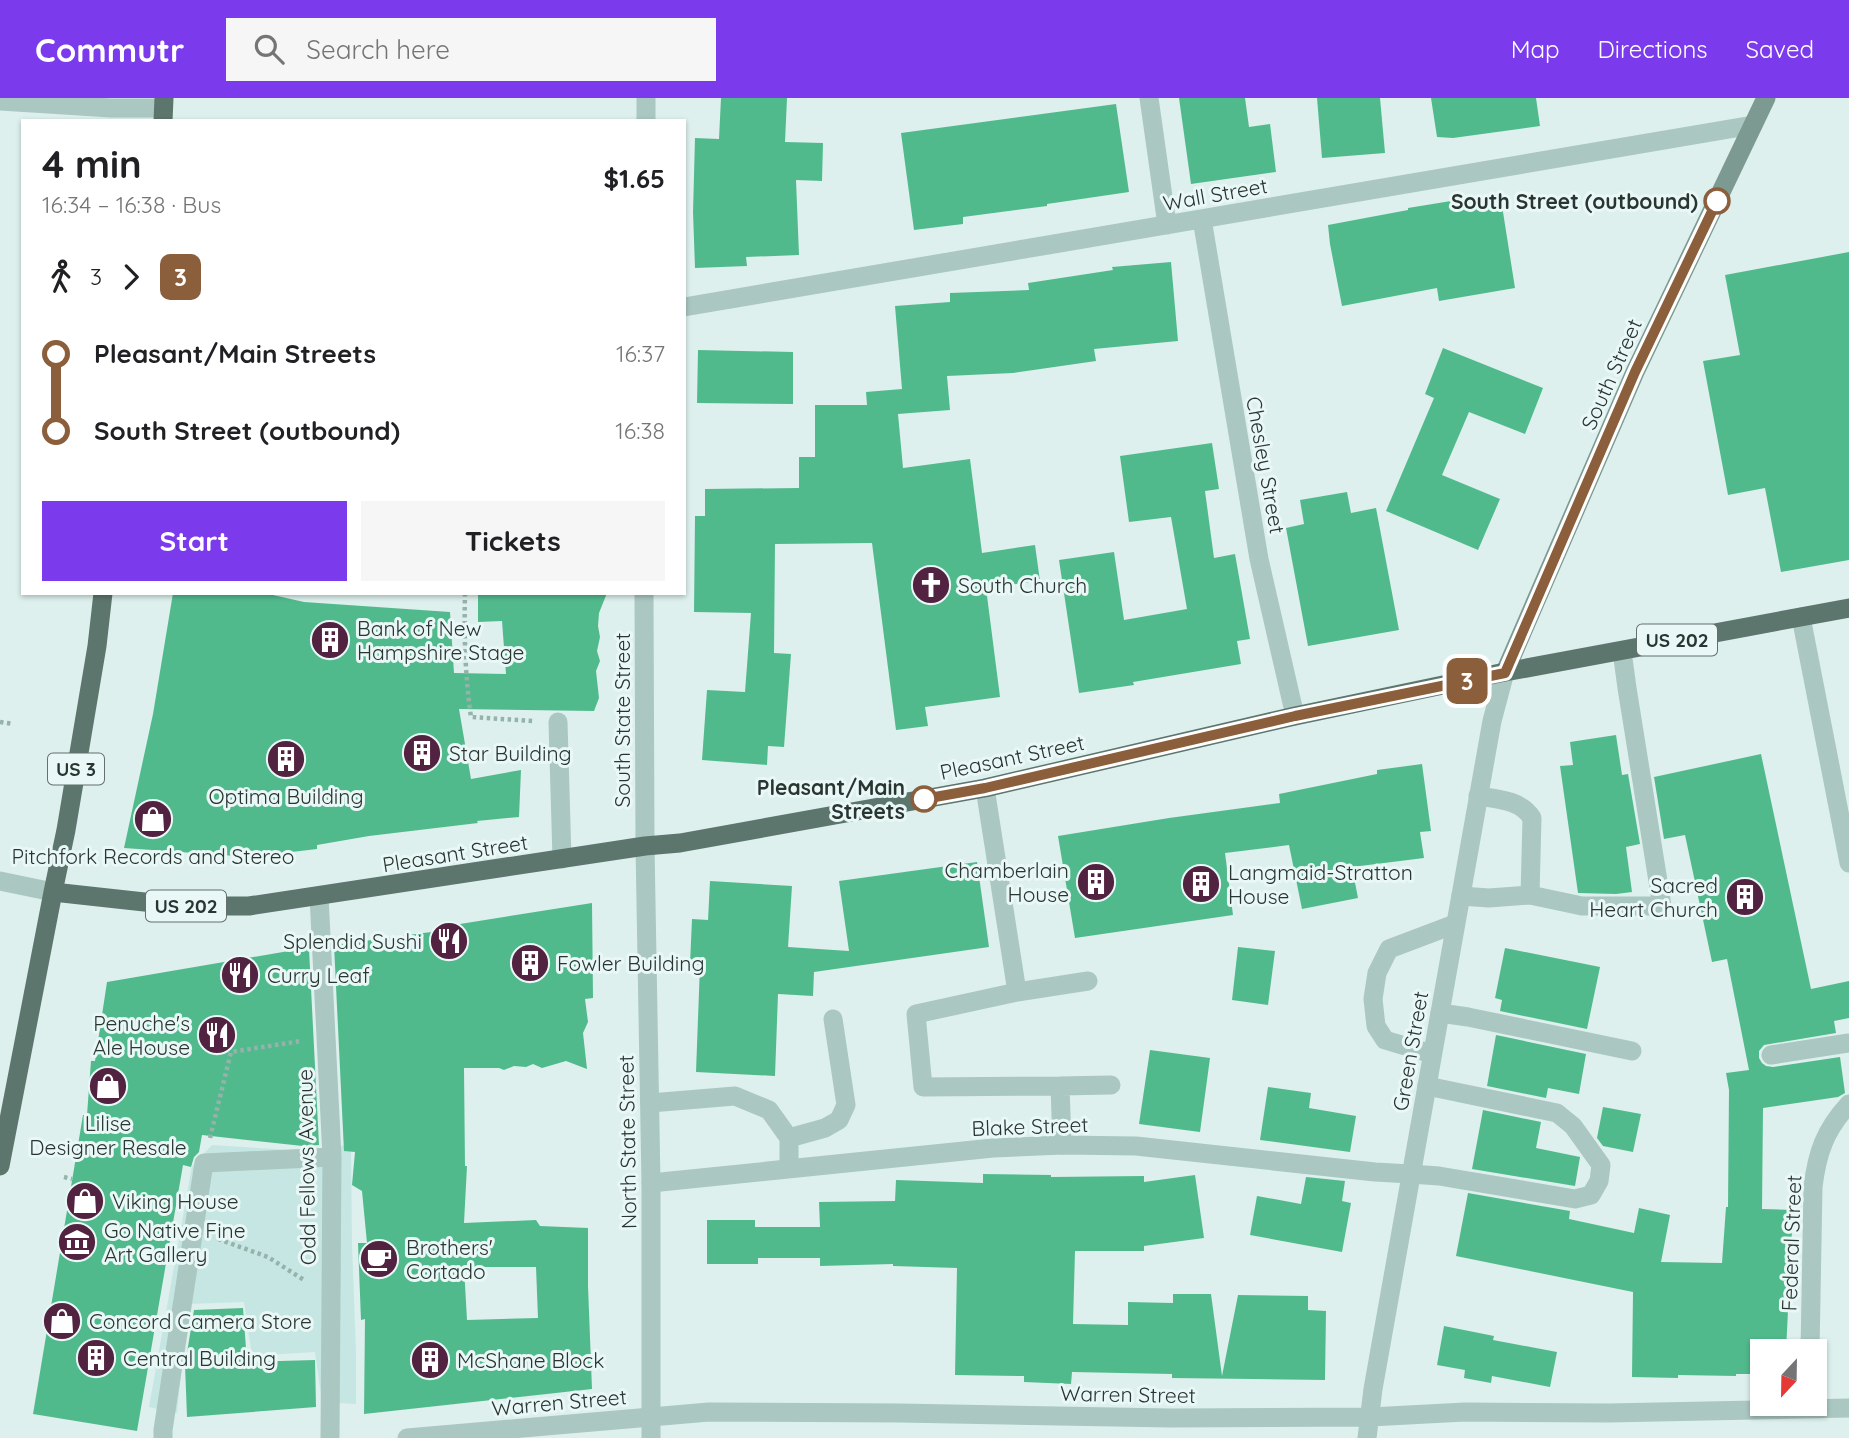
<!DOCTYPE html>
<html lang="en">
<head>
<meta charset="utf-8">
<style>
	body { margin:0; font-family:Quicksand,sans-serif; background:#f6f6f6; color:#202124; height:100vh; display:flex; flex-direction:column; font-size:26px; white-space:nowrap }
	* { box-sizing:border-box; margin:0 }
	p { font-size:23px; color:#757577 }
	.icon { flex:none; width:38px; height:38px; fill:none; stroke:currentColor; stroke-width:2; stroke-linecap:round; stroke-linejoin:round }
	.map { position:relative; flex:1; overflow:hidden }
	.details { position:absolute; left:21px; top:21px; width:665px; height:476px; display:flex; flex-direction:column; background:#fff; border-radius:0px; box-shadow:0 2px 5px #0004 }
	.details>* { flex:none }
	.badge { padding:0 14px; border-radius:10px; font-size:24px; line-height:46px }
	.needle { width:46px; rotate:202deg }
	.controls { position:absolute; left:1750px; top:1241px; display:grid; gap:14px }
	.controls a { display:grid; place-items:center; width:77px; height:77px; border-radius:0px; background:#fff; box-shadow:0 2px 5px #0004; font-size:35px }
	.map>.badge { position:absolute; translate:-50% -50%; box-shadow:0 0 0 4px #fff }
	.legs { display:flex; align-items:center; gap:10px; height:77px; padding:0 21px; font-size:23px }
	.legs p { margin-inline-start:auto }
	.head { display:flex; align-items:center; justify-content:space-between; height:119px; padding:0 21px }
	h1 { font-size:38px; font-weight:800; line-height:52px }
	.button { display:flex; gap:14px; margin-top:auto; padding:14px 21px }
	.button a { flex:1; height:80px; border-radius:0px; background:#7c3aed; color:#fff; font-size:28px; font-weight:800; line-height:80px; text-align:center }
	.button a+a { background:#f6f6f6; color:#202124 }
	ul { padding:0 21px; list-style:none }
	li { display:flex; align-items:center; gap:24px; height:77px; font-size:26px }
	li i { display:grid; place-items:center; width:10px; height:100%; margin:0 9px; background:currentColor }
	li i::after { content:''; width:18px; height:18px; margin:-9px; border:5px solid; border-radius:50%; background:#fff }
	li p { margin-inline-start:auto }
	li:first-child i { background:linear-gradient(#0000 50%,currentColor 0) }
	li:last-child i { background:linear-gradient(currentColor 50%,#0000 0) }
	header { display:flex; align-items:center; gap:42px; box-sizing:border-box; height:98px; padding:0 35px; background:#7c3aed; color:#fff }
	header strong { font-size:33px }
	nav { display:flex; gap:38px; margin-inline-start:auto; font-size:24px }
	.search { width:490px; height:63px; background:#f6f6f6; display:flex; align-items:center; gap:18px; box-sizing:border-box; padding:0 24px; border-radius:0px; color:#757577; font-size:26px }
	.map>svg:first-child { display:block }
</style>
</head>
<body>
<header>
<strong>Commutr</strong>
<div class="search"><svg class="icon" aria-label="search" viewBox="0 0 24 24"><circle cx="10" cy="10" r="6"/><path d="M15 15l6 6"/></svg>Search here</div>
<nav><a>Map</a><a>Directions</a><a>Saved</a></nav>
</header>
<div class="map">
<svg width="1849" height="1340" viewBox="0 0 1849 1340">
	<rect width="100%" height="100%" fill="#ddf0ed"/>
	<path fill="#c6e6e3" d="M351 1045 352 1147 356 1253V1306L322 1304 315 1254 252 1258 244 1204 188 1206 177 1315 149 1309 192 1068 212 1047 321 1054Z"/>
	<path fill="#51ba8d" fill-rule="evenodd" d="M721 0H787L785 44 823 45 822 83 796 82 799 157 746 159 747 168 695 170 693 114 695 40 719 41Z
		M1179 0H1245L1249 29 1270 26 1276 74 1191 86Z
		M1317 0H1380L1385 55 1322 60Z
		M1431 0H1536L1540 28 1453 40 1437 39Z
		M1116 6 1129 94 1047 106V108L963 119V126L914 132 901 35Z
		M1500 95 1515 190 1439 203 1437 190 1342 208 1330 146 1328 127 1408 112V110Z
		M1849 154V462L1781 474 1765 390 1728 397 1703 263 1740 257 1725 177Z
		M1171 164 1178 243 1094 251 1096 263 1013 275 947 278 950 312 898 316 903 370 970 361 982 455 1035 447 1040 483 986 490 1000 599 925 609 928 628 896 632 872 445 775 446 774 555 791 556 784 649 768 648 767 667 702 662 707 592 745 594 751 515 694 514 695 418H705V391L799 390V359H815V307H867L866 294 902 291 895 208 950 204V195L1029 192 1028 185 1113 172 1112 169Z
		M1443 250 1543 290 1525 336 1469 314 1442 377 1500 401 1478 452 1386 413 1434 300 1425 296Z
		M698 252 793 254V306L697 305Z
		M1212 345 1219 391 1205 393 1214 460 1235 456 1250 541 1237 543 1241 566 1133 584 1134 587 1079 595 1059 462 1114 454 1124 522 1187 511 1171 419 1129 424 1120 358Z
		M1347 394 1351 415 1376 410 1399 532 1308 548 1286 430 1304 426 1300 402Z
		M173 495H264L304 504 450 514 454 575 506 576 502 523 478 524V495H607L599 515 598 528 600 539 597 553 600 563 596 573 599 600 594 613 459 611 471 681 521 672 519 719 477 723 478 725 369 738 317 747V751L250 759 124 750 153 616Z
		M1616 637 1622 677 1628 676 1640 746 1626 749 1632 794 1616 796 1578 795 1560 668 1573 667 1570 644Z
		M1761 656 1811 891 1849 883V920L1834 923 1836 935 1764 947 1759 953V960L1762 965 1766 968 1773 969 1840 959 1845 995 1838 999 1763 1010 1762 1111 1793 1112 1786 1253H1762V1276H1736V1278L1678 1277V1280L1632 1279 1633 1194 1456 1158 1468 1095 1570 1113 1569 1121 1634 1135 1639 1110 1670 1117 1661 1164 1722 1165 1726 1109H1728L1729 992 1726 975 1749 972 1727 861 1712 864 1685 737 1664 741 1654 679Z
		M1422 666 1431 733 1420 734 1424 760 1352 769 1358 800 1302 811 1289 747 1225 755 1233 817 1075 840 1058 738 1169 720 1280 705 1279 696 1377 676V672Z
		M977 764 989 849 814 874 813 898 778 896 775 978 696 974 700 867 690 866 692 821 708 822 710 783 792 788 788 849 849 853 839 783Z
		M592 805 593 900 585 901 588 924 583 935 587 971 566 963 542 970 533 966 526 969 514 968 504 972 499 970H464L465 1068H467L464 1125 536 1122 540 1128 588 1130V1188L592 1291 364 1316 365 1221 361 1222 358 1145H367L362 1093 352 1087 355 1054 344 1053 334 847 461 830 460 826ZM464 1169H536L538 1220 467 1222Z
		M1238 849 1275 853 1268 907 1232 902Z
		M306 850V851H309L319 1047 303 1048 202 1037 199 1054 194 1059 191 1069 183 1067 137 1333 33 1316 83 1017H87L91 963H95L107 884Z
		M1505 850 1600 869 1587 931 1500 913 1502 902 1495 900Z
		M1496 937 1586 956 1579 996 1548 990 1546 1000 1487 988Z
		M1150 952 1210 960 1200 1034 1139 1026Z
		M1268 989 1311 995 1309 1010 1356 1018 1350 1054 1260 1042Z
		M1603 1009 1641 1016 1633 1054 1603 1048 1597 1040Z
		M1483 1012 1541 1024 1536 1050 1580 1059 1575 1088 1472 1071Z
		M983 1076 1051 1077V1079L1144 1078V1084L1195 1077 1204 1140 1144 1148V1153H1075L1073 1226 1128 1227V1204L1173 1205V1196H1211L1222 1278 1238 1197 1308 1198V1212L1326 1213 1325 1282 1172 1280V1276L1072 1274 1071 1286 1024 1284V1278L955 1277 957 1170 893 1168V1166L820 1168V1160H758V1166H707V1122H755V1129H820L819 1104 895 1103 896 1082 983 1085Z
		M1306 1079 1345 1083 1342 1103 1351 1105 1342 1154 1250 1137 1257 1098 1301 1106Z
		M243 1210 247 1264 315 1262 316 1309 187 1319 185 1267 194 1212Z
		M1444 1228 1494 1238 1493 1242 1557 1254 1550 1289 1492 1278 1491 1285 1464 1280 1465 1272 1437 1267Z"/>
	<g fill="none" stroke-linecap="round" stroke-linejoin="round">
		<path stroke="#95b2ab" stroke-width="4.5" stroke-dasharray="3.5 3.5" stroke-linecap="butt" d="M465 495C464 537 465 578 471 619L533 623
			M0 624 13 626
			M210 1040 231 954 301 943
			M64 1079 72 1081
			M218 1141 268 1159 304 1182"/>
		<path stroke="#aac7c1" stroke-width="19" d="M1801 519 1849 765
			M558 624 562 761
			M985 690 1017 894 916 916 923 989 1060 988 1062 1047
			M1478 698C1497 701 1521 702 1532 720L1530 797
			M1461 798 1489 800 1530 797 1582 808H1662L1627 590 1622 553
			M1017 894 1088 883
			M1440 915 1468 919 1632 953
			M1432 956 1385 942 1376 928 1373 901 1377 875 1389 851 1455 826
			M1771 957 1849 945
			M1060 988 1111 987
			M650 1005 735 998 769 1012 789 1040
			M789 1070V1040L825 1030 839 1022 846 1007 833 921
			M1411 1076 1439 1078 1575 1101 1591 1097 1599 1083 1601 1067 1573 1028 1557 1015 1427 988"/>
		<path stroke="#aac7c1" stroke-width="19" d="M319 798 332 1059 330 1340
			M163 1340V1332L204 1065 332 1059"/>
		<path stroke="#aac7c1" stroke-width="19" d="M1149 0 1167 127
			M0 3 111 10H163
			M1202 121 1259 461 1295 618
			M684 209 1753 27
			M0 783 53 794
			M651 1085 993 1050 1062 1047 1136 1048 1375 1074 1411 1076
			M1810 1253 1813 1089C1817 1055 1825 1032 1849 1006
			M407 1340 709 1314 900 1315 1170 1320 1370 1319 1465 1314 1609 1315 1849 1310
			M1367 1340 1373 1291 1492 623 1505 574"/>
		<path stroke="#aac7c1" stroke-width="19" d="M646 23V0
			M644 495 645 748 651 1085V1340"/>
		<path stroke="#7c9a91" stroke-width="19" d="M1505 574 1635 274 1766 0"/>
		<path stroke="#5c756d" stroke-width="19" d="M163 23 164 0
			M53 794 181 808H249L645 748 680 745 985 690 1295 618 1505 574 1849 510
			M0 1068 53 794 66 732 97 548 103 495"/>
	</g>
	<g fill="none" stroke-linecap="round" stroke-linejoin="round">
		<g stroke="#fff" stroke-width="16">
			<path id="line-1" d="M924 701 985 690 1295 618 1505 575 1635 274 1717 103"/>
		</g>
		<use href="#line-1" stroke="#8b5e3c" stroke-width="10"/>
	</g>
	<defs>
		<g id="church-disc" transform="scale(2.0125)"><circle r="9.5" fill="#522340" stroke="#e9f8f6"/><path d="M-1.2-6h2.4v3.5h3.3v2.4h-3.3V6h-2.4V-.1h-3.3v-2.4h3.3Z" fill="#fff"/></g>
		<g id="building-disc" transform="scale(2.0125)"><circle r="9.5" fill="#522340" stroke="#e9f8f6"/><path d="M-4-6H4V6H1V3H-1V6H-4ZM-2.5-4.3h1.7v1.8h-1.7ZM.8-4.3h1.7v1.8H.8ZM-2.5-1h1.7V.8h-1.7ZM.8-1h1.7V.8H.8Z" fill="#fff"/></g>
		<g id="shop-disc" transform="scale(2.0125)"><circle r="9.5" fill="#522340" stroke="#e9f8f6"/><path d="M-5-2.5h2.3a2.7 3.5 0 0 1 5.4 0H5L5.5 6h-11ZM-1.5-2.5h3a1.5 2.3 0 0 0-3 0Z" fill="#fff"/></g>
		<g id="restaurant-disc" transform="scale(2.0125)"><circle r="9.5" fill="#522340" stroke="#e9f8f6"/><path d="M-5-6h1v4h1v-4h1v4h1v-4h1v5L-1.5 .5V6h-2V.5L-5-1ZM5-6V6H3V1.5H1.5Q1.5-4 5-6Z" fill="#fff"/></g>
		<g id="museum-disc" transform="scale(2.0125)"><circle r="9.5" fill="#522340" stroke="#e9f8f6"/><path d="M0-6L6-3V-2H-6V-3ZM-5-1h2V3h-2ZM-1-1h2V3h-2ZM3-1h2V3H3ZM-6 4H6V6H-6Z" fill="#fff"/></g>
		<g id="cafe-disc" transform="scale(2.0125)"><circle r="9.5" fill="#522340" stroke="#e9f8f6"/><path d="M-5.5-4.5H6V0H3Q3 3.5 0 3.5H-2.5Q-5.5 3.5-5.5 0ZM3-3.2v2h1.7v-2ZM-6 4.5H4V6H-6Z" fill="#fff"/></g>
	</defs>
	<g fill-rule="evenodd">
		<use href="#church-disc" x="931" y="487"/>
		<use href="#building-disc" x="330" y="542"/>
		<use href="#building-disc" x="422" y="655"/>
		<use href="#building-disc" x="286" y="661"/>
		<use href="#shop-disc" x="153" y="721"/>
		<use href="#building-disc" x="1096" y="784"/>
		<use href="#building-disc" x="1201" y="786"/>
		<use href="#building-disc" x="1745" y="799"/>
		<use href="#restaurant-disc" x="449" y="843"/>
		<use href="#building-disc" x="530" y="865"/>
		<use href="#restaurant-disc" x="240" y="877"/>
		<use href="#restaurant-disc" x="217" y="937"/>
		<use href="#shop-disc" x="108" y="988"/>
		<use href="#shop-disc" x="85" y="1103"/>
		<use href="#museum-disc" x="77" y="1144"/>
		<use href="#cafe-disc" x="379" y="1161"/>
		<use href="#shop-disc" x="62" y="1223"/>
		<use href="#building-disc" x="96" y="1260"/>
		<use href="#building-disc" x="430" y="1262"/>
	</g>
	<g fill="#fff" stroke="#8b5e3c" stroke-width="3.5">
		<circle cx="1717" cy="103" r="12"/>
		<circle cx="924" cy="701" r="12"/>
	</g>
	<g text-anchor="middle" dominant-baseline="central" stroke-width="6" stroke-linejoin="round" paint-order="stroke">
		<g fill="#e9f8f6" stroke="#63706c" stroke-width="2">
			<rect x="1637" y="526.5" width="80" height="31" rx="5"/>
			<rect x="48" y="655.5" width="56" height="31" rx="5"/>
			<rect x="146" y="792.5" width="80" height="31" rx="5"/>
		</g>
		<g font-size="19" font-weight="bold" fill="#293531">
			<text x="1677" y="542">US 202</text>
			<text x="76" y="671">US 3</text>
			<text x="186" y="808">US 202</text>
		</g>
		<g font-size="21" fill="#293531" stroke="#e9f8f6">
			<text transform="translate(1215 96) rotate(-10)">Wall Street</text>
			<text transform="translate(1611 276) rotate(-66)">South Street</text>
			<text transform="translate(1266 367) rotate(80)">Chesley Street</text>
			<text transform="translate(622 622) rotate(-90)">South State Street</text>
			<text transform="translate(1012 659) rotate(-12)">Pleasant Street</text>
			<text transform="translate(455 755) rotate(-9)">Pleasant Street</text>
			<text transform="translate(1410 953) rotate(-80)">Green Street</text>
			<text transform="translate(1030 1028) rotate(-2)">Blake Street</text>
			<text transform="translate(627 1044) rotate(-91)">North State Street</text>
			<text transform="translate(306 1069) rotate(-91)">Odd Fellows Avenue</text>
			<text transform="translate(1791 1145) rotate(-88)">Federal Street</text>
			<text transform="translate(1128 1296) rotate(1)">Warren Street</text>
			<text transform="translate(559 1304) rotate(-5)">Warren Street</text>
		</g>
		<g font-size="21" font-weight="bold" fill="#293531" stroke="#e9f8f6" text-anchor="end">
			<text x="1698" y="103">South Street (outbound)</text>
			<text x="905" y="689">Pleasant/Main<tspan x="905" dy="24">Streets</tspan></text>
		</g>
		<g font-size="21" fill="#293531" stroke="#e9f8f6" text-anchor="start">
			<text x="958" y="487">South Church</text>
			<text x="357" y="530">Bank of New<tspan x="357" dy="24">Hampshire Stage</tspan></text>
			<text x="449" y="655">Star Building</text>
			<text x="286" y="698" text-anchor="middle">Optima Building</text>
			<text x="153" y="758" text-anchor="middle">Pitchfork Records and Stereo</text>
			<text x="1069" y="772" text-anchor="end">Chamberlain<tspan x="1069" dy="24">House</tspan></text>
			<text x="1228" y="774">Langmaid-Stratton<tspan x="1228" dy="24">House</tspan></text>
			<text x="1718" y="787" text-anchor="end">Sacred<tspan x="1718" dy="24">Heart Church</tspan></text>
			<text x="422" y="843" text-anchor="end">Splendid Sushi</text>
			<text x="557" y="865">Fowler Building</text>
			<text x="267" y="877">Curry Leaf</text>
			<text x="190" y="925" text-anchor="end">Penuche's<tspan x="190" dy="24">Ale House</tspan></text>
			<text x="108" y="1025" text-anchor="middle">Lilise<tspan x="108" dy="24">Designer Resale</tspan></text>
			<text x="112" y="1103">Viking House</text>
			<text x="104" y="1132">Go Native Fine<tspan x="104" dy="24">Art Gallery</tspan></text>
			<text x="406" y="1149">Brothers'<tspan x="406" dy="24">Cortado</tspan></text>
			<text x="89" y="1223">Concord Camera Store</text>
			<text x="123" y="1260">Central Building</text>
			<text x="457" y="1262">McShane Block</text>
		</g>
	</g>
</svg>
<div class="controls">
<a><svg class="needle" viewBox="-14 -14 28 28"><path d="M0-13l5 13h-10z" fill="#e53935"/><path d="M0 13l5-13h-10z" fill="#757577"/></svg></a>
</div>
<b class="badge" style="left:1467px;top:583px;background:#8b5e3c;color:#fff">3</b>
<section class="details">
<div class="head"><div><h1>4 min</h1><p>16:34 – 16:38 · Bus</p></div><b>$1.65</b></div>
<div class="legs"><svg class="icon" aria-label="walk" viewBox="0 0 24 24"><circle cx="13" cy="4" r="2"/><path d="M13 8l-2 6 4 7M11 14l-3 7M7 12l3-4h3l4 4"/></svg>3<svg class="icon" aria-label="forward" viewBox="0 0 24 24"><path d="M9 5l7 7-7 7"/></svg><b class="badge" style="background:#8b5e3c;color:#fff">3</b></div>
<ul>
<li><i style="color:#8b5e3c"></i><b>Pleasant/Main Streets</b><p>16:37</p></li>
<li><i style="color:#8b5e3c"></i><b>South Street (outbound)</b><p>16:38</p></li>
</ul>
<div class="button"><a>Start</a><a>Tickets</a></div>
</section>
</div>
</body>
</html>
